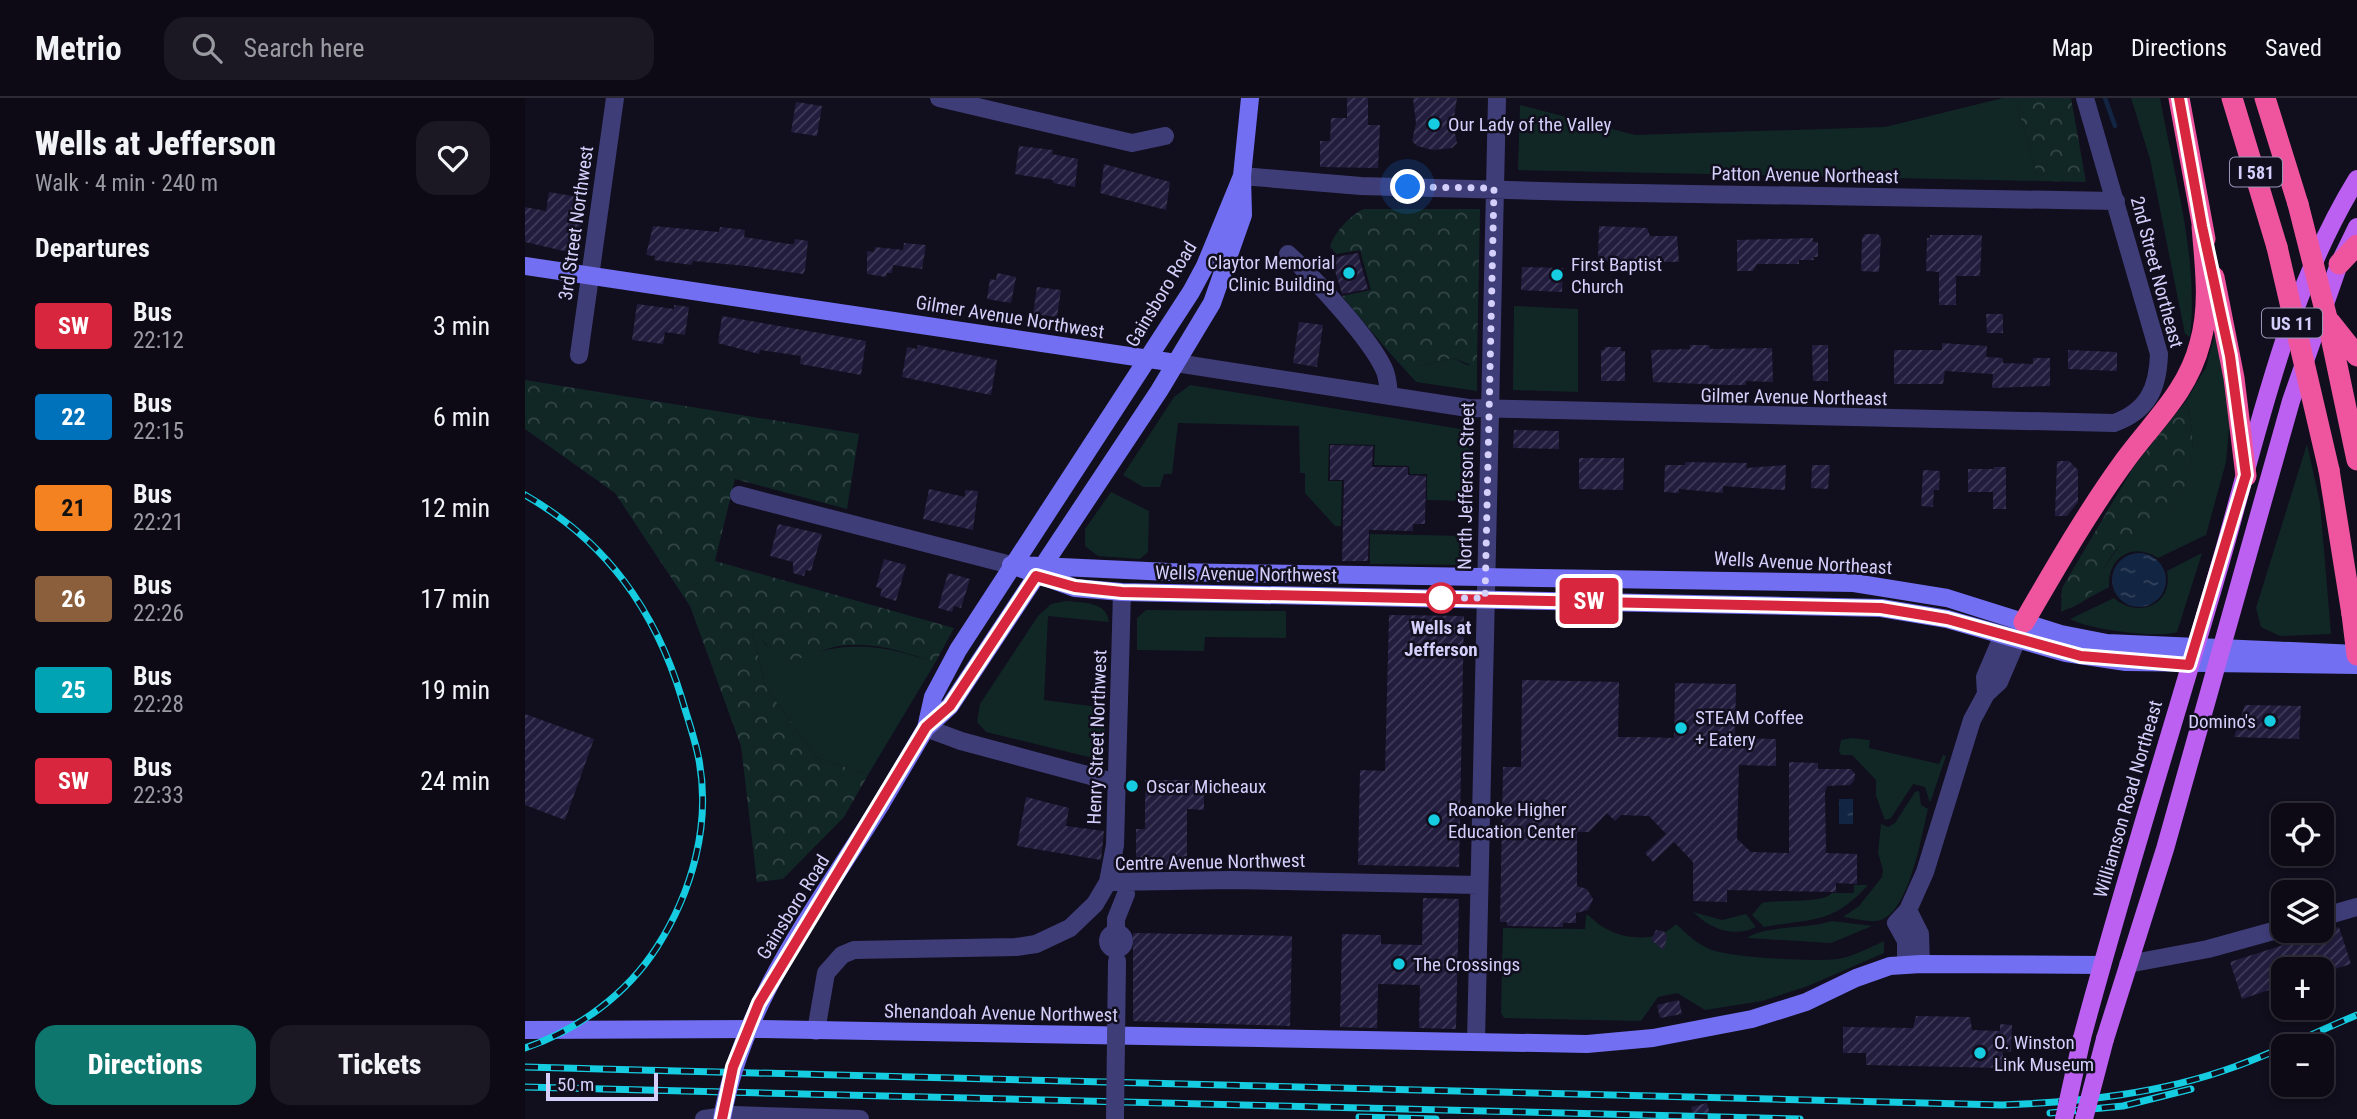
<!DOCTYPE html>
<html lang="en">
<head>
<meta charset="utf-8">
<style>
	body { margin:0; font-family:"Roboto Condensed",sans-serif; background:#1b1823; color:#f1f3f6; height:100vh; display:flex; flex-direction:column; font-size:26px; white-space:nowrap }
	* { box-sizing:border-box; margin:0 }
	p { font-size:23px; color:#9a9aa1 }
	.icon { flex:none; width:38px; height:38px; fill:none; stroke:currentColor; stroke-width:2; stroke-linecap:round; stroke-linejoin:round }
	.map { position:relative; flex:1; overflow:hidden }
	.sheet { display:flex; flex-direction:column; background:#0d0a16; width:525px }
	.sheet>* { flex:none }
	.badge { padding:0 14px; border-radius:5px; font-size:24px; line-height:46px }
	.tools { position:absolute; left:1746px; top:705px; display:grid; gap:14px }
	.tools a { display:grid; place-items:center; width:63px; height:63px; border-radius:14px; background:#0d0a16; box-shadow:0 4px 10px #0003,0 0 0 2px #2d2b35; font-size:35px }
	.scale { position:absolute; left:21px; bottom:18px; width:112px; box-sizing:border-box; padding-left:7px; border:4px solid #d4cffb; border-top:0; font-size:19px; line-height:24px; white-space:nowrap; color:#d4cffb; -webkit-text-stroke:5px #110e1d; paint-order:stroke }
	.you { position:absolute; width:35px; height:35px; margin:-18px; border:5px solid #fff; border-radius:50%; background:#1a73e8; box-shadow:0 0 0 10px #1a73e833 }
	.map>.badge { position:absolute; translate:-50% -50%; box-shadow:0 0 0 4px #fff }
	h2 { padding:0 35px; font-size:26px; line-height:63px }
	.round { display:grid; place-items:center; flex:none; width:74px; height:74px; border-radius:21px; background:#1b1823 }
	.summary { display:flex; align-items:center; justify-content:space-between; height:119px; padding:0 35px }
	h1 { font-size:33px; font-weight:800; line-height:52px }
	.action { display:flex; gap:14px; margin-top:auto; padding:14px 35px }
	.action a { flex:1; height:80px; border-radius:21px; background:#0f766e; color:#fff; font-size:28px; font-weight:800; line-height:80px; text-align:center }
	.action a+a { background:#1b1823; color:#f1f3f6 }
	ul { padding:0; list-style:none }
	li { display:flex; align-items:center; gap:21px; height:91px; padding:0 35px }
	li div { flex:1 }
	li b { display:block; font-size:26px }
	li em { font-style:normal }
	li .badge { min-width:77px; font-weight:700; text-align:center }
	header { display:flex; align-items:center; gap:42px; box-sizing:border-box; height:98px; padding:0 35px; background:#0d0a16; border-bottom:2px solid #2d2b35 }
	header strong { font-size:33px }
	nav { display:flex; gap:38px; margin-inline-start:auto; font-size:24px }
	.search { width:490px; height:63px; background:#1b1823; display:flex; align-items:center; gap:18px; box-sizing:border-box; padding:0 24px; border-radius:21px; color:#9a9aa1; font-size:26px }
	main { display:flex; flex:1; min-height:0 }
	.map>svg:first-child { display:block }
</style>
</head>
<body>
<header>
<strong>Metrio</strong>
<div class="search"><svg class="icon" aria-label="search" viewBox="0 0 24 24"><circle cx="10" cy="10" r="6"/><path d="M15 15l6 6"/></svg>Search here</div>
<nav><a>Map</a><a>Directions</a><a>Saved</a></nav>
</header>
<main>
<section class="sheet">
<div class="summary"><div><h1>Wells at Jefferson</h1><p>Walk · 4 min · 240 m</p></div><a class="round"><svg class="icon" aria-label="heart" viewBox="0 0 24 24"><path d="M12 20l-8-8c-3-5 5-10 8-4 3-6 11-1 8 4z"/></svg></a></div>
<h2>Departures</h2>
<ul>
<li><span class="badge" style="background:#d7263d;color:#fff">SW</span><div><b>Bus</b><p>22:12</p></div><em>3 min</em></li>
<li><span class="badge" style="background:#0072bc;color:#fff">22</span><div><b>Bus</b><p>22:15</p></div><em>6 min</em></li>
<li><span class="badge" style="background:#f58220;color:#111">21</span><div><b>Bus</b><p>22:21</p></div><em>12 min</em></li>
<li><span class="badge" style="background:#8b5e3c;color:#fff">26</span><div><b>Bus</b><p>22:26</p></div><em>17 min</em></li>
<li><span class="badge" style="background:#00a3b4;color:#fff">25</span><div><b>Bus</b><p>22:28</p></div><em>19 min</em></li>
<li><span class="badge" style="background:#d7263d;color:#fff">SW</span><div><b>Bus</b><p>22:33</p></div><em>24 min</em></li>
</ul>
<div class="action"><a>Directions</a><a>Tickets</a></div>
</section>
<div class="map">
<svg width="1832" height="1021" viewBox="0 0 1832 1021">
	<defs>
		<pattern id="forest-crowns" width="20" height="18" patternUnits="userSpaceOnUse" patternTransform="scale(1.75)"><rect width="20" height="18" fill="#112726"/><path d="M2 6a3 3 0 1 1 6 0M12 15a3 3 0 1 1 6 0" fill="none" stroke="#334546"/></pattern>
		<pattern id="water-ripples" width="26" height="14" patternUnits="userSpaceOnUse" patternTransform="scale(1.75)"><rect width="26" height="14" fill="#122542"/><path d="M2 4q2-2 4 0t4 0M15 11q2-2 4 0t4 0" fill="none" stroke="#34445e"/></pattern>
		<pattern id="building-hatch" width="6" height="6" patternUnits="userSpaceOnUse" patternTransform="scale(1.75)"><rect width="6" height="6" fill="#221c3d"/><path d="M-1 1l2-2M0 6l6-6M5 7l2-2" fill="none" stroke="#413c5a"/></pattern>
	</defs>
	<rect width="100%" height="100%" fill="#110e1d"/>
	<path fill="#112726" d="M1478 0H1490L1514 83 993 72 995 7 1110 37 1360 29Z
		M1606 0H1635C1649 78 1674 160 1665 239L1660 236 1625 61Z
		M989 208 1053 211V294L988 292Z
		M1693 225 1706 307 1701 364 1681 437 1633 460C1608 443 1582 460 1584 489L1560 502C1574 482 1582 461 1599 443 1613 428 1633 421 1647 407 1671 384 1671 331 1661 303L1681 269Z
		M863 253 894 268 928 260 942 267 952 265V293L891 284Z
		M665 287 942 332 945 335 943 403 902 402V376H885L884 368 849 367 850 347 804 346 803 383H817L816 428H810L780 395V375H775L774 328 653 325 647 376H639L635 389H618L598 377 649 299Z
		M1782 346 1795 405 1806 536 1755 538 1736 529 1731 510Z
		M586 394 624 413 623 454 615 461 573 458 560 448V431Z
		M845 436 942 438V467L845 466Z
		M1677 455 1652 534C1633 541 1562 531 1545 521L1589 500C1612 521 1649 507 1642 473Z
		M541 503C558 505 582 503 584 524L523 518 519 602 581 610 579 653 572 661 461 634 452 624 455 606 513 518 526 506Z
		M621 512 761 513V540L680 539 679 553 612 552V520Z
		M232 531 241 548 273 561C320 541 363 547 410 565L343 677 291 659 240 588 227 533Z
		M1326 640 1345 642 1344 650 1414 666 1418 657 1421 658 1405 705 1400 689 1388 686 1366 720 1360 722 1351 698V682L1327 657H1316L1314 653 1316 642Z
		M1394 693 1396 707 1403 711C1396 739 1384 818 1352 823 1341 824 1329 820 1318 819L1334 808 1357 779 1358 772 1353 755 1356 726 1363 729 1370 725 1390 694Z
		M1329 787H1343C1307 827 1287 820 1239 829L1227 817 1237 805C1255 801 1298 806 1307 795H1329Z
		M1168 814 1197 822 1221 816 1231 829C1209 840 1185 831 1168 814Z
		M1061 816C1067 819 1071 825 1078 829 1099 842 1133 845 1151 826 1161 835 1170 844 1182 850 1203 860 1288 864 1313 861 1329 858 1344 850 1359 843V855L1283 888 1237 903 1180 912 1152 895 1133 899 1116 923 979 920 976 915 978 830 1060 831Z
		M1307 823 1347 828 1306 845 1222 840C1241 827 1283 831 1307 823Z"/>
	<path fill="url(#forest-crowns)" d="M1490 0H1546L1561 84 1514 83Z
		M839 111H955L952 265 949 268 928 260 894 268 875 260 863 253 817 198 846 192 835 152 811 156 805 149C808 136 826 116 839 111Z
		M0 282 334 336 322 411 210 381 190 463 429 530 410 565C380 553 347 543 314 548 297 550 273 567 256 560 245 556 237 541 232 531L227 533 240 588 291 659 343 677 319 719 258 781 232 784 216 648 165 508 90 395 0 331Z
		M1661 303C1671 331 1671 382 1649 405 1632 424 1607 432 1591 452 1579 465 1572 492 1560 502 1554 507 1543 510 1536 514L1537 490 1593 395 1610 367Z"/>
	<path fill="url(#water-ripples)" d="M1587 482a27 27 0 1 1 54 0a27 27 0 1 1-54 0Z
		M1314 701H1328V726H1314Z"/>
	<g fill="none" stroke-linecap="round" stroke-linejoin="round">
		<path stroke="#122542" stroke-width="4.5" d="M1580 0 1590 28"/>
	</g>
	<path fill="url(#building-hatch)" d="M822 0H843V27H855L853 70 795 69V43H805L806 20H822Z
		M888 0H932L928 26 932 45 927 50 908 52 892 48 887 43 891 25Z
		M271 4 297 8 292 38 266 34Z
		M494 48 528 52 527 56 553 61 550 89 528 85V82L490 76Z
		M579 66 645 84 641 112 575 95Z
		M24 94 59 100 52 156 0 144V109L21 113Z
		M128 128 194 134 195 129 220 132 219 139 264 146H269L270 141 283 143 280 172 278 176 221 168 168 163 167 167 129 162 130 158 121 157Z
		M1074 128 1122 130 1125 138H1152L1154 164 1073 163Z
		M1340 136H1353L1356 140 1354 174 1336 173 1337 140Z
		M1405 137H1457L1455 178H1431V207H1414V174L1401 173 1402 140H1405Z
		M1288 140V144H1293V159H1288L1289 162H1274V166H1232L1228 173H1212V142Z
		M379 145 401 147 397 171 368 167 367 175H362L361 179 342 176V153L349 154 350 149 378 152Z
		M833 155 843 191 817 196 806 160Z
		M997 169 1038 170 1037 194 996 192Z
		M472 175 491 179 486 205 462 201 465 181 471 182Z
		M512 189 536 192 532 219 508 216Z
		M112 206 149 211V207L164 209 160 237 140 234 138 246 107 242Z
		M1461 216H1478V235H1462Z
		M197 218 341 243 336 277 275 266 276 258 235 252 234 256 193 245Z
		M774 224 798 227 792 269 768 265Z
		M1417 245 1462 248 1461 259 1478 260V265L1508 266V260H1525V288L1467 290 1468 276 1420 273 1418 286H1369V252H1417Z
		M393 247 472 262 466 297 377 279 382 249 392 251Z
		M1165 247H1184L1185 251 1247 250 1248 284 1221 283V287H1202L1128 284 1126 252 1165 251Z
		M1287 247H1303V283H1288Z
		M1080 249H1096V253H1100V283H1076V252H1079Z
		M1543 252 1592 254V273L1543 271Z
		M989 332 1034 333V351L988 350Z
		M805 347 848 348 847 369H883V377L901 378 900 426H888V433L844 432 843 463H817L819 382H805Z
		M1054 360H1099L1098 392 1054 391Z
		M1532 363H1544L1553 372V404L1542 418H1530Z
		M1160 364 1222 365 1221 370 1261 367 1260 392 1198 388V395L1154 391V395L1139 394 1140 367H1160Z
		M1287 367H1305L1303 391 1286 390Z
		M1469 369H1481V411H1468V394H1443V371H1469Z
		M1398 372 1415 373 1414 392H1409L1408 409 1396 408Z
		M404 391 440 399V392L453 393 448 432 398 421Z
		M253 426 297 436 286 473 281 472 279 478 268 475V464L245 458Z
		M359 461 381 467 371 503 355 498 357 491 351 489Z
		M423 475 445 481 436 510 429 508 427 514 413 510Z
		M864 517 939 518 934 769 833 767 835 672 860 673Z
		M997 582 1094 584 1093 639H1115L1149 640 1150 585 1211 586 1210 640 1251 641V668L1214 667 1212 741 1226 754 1264 755V664L1293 665V671H1326L1330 676 1329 683 1325 687 1302 688 1300 694 1301 755 1332 756V786L1311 785V794L1202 792V804L1168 803V764L1149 744 1128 764 1120 755 1141 736 1124 718 1096 717 1090 723 1082 715 1064 734H1052V788L1062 791 1068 801 1063 812 1051 815V825H1038V829L982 828V824H975L978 669H996Z
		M1720 607 1776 608 1774 641 1709 639Z
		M0 616 69 641 40 722 0 707Z
		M620 682H679V712L662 711V771L611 772V731H620Z
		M501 699 544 710 541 728 579 733 576 762 492 748Z
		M898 800 934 801 931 931 894 930 895 887 853 886 852 930 815 929 817 836 856 837V846L897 847Z
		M1814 829 1826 866 1797 875V872H1759V887L1717 901 1705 864Z
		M1131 832 1138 833 1142 837 1139 852 1126 842Z
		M608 835 767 838 765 928 608 923Z
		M1154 902 1157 916 1135 920 1132 907Z
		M1391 918 1445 919 1447 932 1475 933V926L1487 927 1486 954 1478 953 1477 970 1341 967V955H1318V929L1388 930Z
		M1182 1005 1186 1021H1169L1166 1009Z"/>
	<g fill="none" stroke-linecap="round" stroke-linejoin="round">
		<path stroke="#3f3d78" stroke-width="18" d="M414 0 607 45 640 38
			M717 78 836 88 1052 94 1591 103
			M763 156C789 180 845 240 859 271 863 279 863 289 864 298
			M54 257 90 0
			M651 265 943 310 1589 325C1623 313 1633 290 1634 256L1560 0
			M214 397 486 467
			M1461 596 1460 579 1478 537
			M401 630 436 643 592 685
			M583 784 706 782 954 787
			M1383 812 1395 836 1396 866
			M1797 819 1832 809
			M583 843a8 8 0 1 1 16 0a8 8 0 1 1-16 0Z
			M591 835V821L601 796
			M1381 866V843L1371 825 1383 812 1400 774 1447 622 1461 596 1474 584 1498 528
			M1603 866 1683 851 1759 830
			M291 933 301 875 317 857 329 852 491 849 511 846 545 830 570 806 583 784 590 747 597 494
			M951 944 972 0
			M179 1021 208 1017 335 1021"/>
		<path stroke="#726ff2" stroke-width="18" d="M0 168 651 265
			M486 467 550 490 597 494 1356 510 1422 521 1541 555 1601 564 1832 567
			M493 467 644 474 1329 485 1422 500 1536 536 1582 545 1832 556
			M401 630 425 608 634 293 687 205 718 117 717 78 725 0
			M356 706 401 630 408 599 433 552 666 194 680 168 717 78
			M0 932 233 931 1062 946 1128 940 1227 921 1281 904 1331 880 1365 868 1396 866 1577 867"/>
		<path stroke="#bb60f0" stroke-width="18" d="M1557 940C1600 780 1650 622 1696 463 1733 335 1761 196 1832 81
			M1580 941 1640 751 1766 303 1814 166 1832 129"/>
		<path stroke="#ef559f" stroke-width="21" d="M1654 0 1680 141
			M1707 0 1752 149
			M1740 0 1773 106
			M1814 166 1832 147
			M1689 179 1709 280 1721 378
			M1802 220 1832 362
			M1805 224 1832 258
			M1804 372 1827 516
			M1499 524C1531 469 1563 413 1601 361 1629 323 1663 293 1675 245 1686 207 1680 167 1677 128"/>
		<g stroke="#15cce1" stroke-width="7">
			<path id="rail" d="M0 397C82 444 130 512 157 601 163 622 170 641 174 662 186 727 167 794 132 849 102 896 53 932 0 950
				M0 969 1477 1007C1554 1004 1635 996 1709 969 1751 954 1791 934 1832 917
				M0 989 1275 1021
				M1525 1015 1598 1008 1666 991
				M834 1019 911 1021"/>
		</g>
		<use href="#rail" stroke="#110e1d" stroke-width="4.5" stroke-dasharray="13" stroke-linecap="butt"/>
		<path stroke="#3f3d78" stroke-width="18" d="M590 1021 592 863"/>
		<path stroke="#726ff2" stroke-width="18" d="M197 1021C217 904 295 805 356 706"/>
		<path stroke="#bb60f0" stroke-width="18" d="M1539 1021 1557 940
			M1559 1021 1580 941"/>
		<path stroke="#ef559f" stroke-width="21" d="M1773 106 1802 220
			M1752 149 1804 372
			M1827 516 1832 557"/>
	</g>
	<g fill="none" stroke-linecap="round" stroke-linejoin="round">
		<g stroke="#fff" stroke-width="16">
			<path id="line" d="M197 1021 208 969 234 905 401 629 425 608 511 478 550 489 597 494 1356 510 1422 521 1556 558 1664 567 1721 377 1705 258 1677 128 1654 0"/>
		</g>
		<use href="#line" stroke="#d7263d" stroke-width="10"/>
		<path stroke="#d4cffb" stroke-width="7" stroke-dasharray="0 12.6" d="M883 89 969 90 960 500H916"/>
	</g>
	<g fill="#15cce1" stroke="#110e1d" stroke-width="2.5">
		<circle cx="909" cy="26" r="7"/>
		<circle cx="824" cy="175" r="7"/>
		<circle cx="1032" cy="177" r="7"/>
		<circle cx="1745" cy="623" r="7"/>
		<circle cx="1156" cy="630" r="7"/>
		<circle cx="607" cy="688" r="7"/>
		<circle cx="909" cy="722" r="7"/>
		<circle cx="874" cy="866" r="7"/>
		<circle cx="1455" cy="955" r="7"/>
	</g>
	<circle fill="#fff" stroke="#d7263d" stroke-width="3.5" cx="916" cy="500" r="14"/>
	<g text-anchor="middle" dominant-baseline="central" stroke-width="5" stroke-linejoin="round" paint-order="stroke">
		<g fill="#110e1d" stroke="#9a95b8" stroke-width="2">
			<rect x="1705" y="59.5" width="52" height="29" rx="5"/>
			<rect x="1737" y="210.5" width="60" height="29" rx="5"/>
		</g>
		<g font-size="18" font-weight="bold" fill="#d4cffb">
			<text x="1731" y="74">I 581</text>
			<text x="1767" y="225">US 11</text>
		</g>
		<g font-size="19" fill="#d4cffb" stroke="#110e1d" text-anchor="start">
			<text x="923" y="26">Our Lady of the Valley</text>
			<text x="810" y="164" text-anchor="end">Claytor Memorial<tspan x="810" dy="22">Clinic Building</tspan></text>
			<text x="1046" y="166">First Baptist<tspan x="1046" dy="22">Church</tspan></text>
			<text x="1170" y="619">STEAM Coffee<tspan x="1170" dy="22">+ Eatery</tspan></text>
			<text x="1731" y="623" text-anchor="end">Domino's</text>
			<text x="621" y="688">Oscar Micheaux</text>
			<text x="923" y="711">Roanoke Higher<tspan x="923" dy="22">Education Center</tspan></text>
			<text x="888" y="866">The Crossings</text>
			<text x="1469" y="944">O. Winston<tspan x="1469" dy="22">Link Museum</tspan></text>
		</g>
		<g font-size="19" fill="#d4cffb" stroke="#110e1d">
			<text transform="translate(1280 77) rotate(1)">Patton Avenue Northeast</text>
			<text transform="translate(51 125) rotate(-82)">3rd Street Northwest</text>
			<text transform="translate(1632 174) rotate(75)">2nd Street Northeast</text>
			<text transform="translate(636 196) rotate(-59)">Gainsboro Road</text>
			<text transform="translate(485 219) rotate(9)">Gilmer Avenue Northwest</text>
			<text transform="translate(1269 299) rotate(1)">Gilmer Avenue Northeast</text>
			<text transform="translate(941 388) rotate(-89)">North Jefferson Street</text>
			<text transform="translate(1278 465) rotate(3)">Wells Avenue Northeast</text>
			<text transform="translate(721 476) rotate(1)">Wells Avenue Northwest</text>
			<text transform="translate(572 639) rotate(-88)">Henry Street Northwest</text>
			<text transform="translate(1603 701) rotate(-74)">Williamson Road Northeast</text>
			<text transform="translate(685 764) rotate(-1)">Centre Avenue Northwest</text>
			<text transform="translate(268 809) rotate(-58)">Gainsboro Road</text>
			<text transform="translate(476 915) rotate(1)">Shenandoah Avenue Northwest</text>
		</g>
		<g font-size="19" font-weight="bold" fill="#d4cffb" stroke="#110e1d">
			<text x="916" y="529">Wells at<tspan x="916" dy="22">Jefferson</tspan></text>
		</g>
	</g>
</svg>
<div class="tools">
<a><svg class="icon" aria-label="locate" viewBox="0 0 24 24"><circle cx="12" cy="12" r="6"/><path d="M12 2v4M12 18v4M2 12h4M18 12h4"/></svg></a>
<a><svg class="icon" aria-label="layers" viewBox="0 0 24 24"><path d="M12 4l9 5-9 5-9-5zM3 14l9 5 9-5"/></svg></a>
<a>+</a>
<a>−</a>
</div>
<div class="scale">50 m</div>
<div class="you" style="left:883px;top:89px"></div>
<b class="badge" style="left:1064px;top:503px;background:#d7263d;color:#fff">SW</b>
</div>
</main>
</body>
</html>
